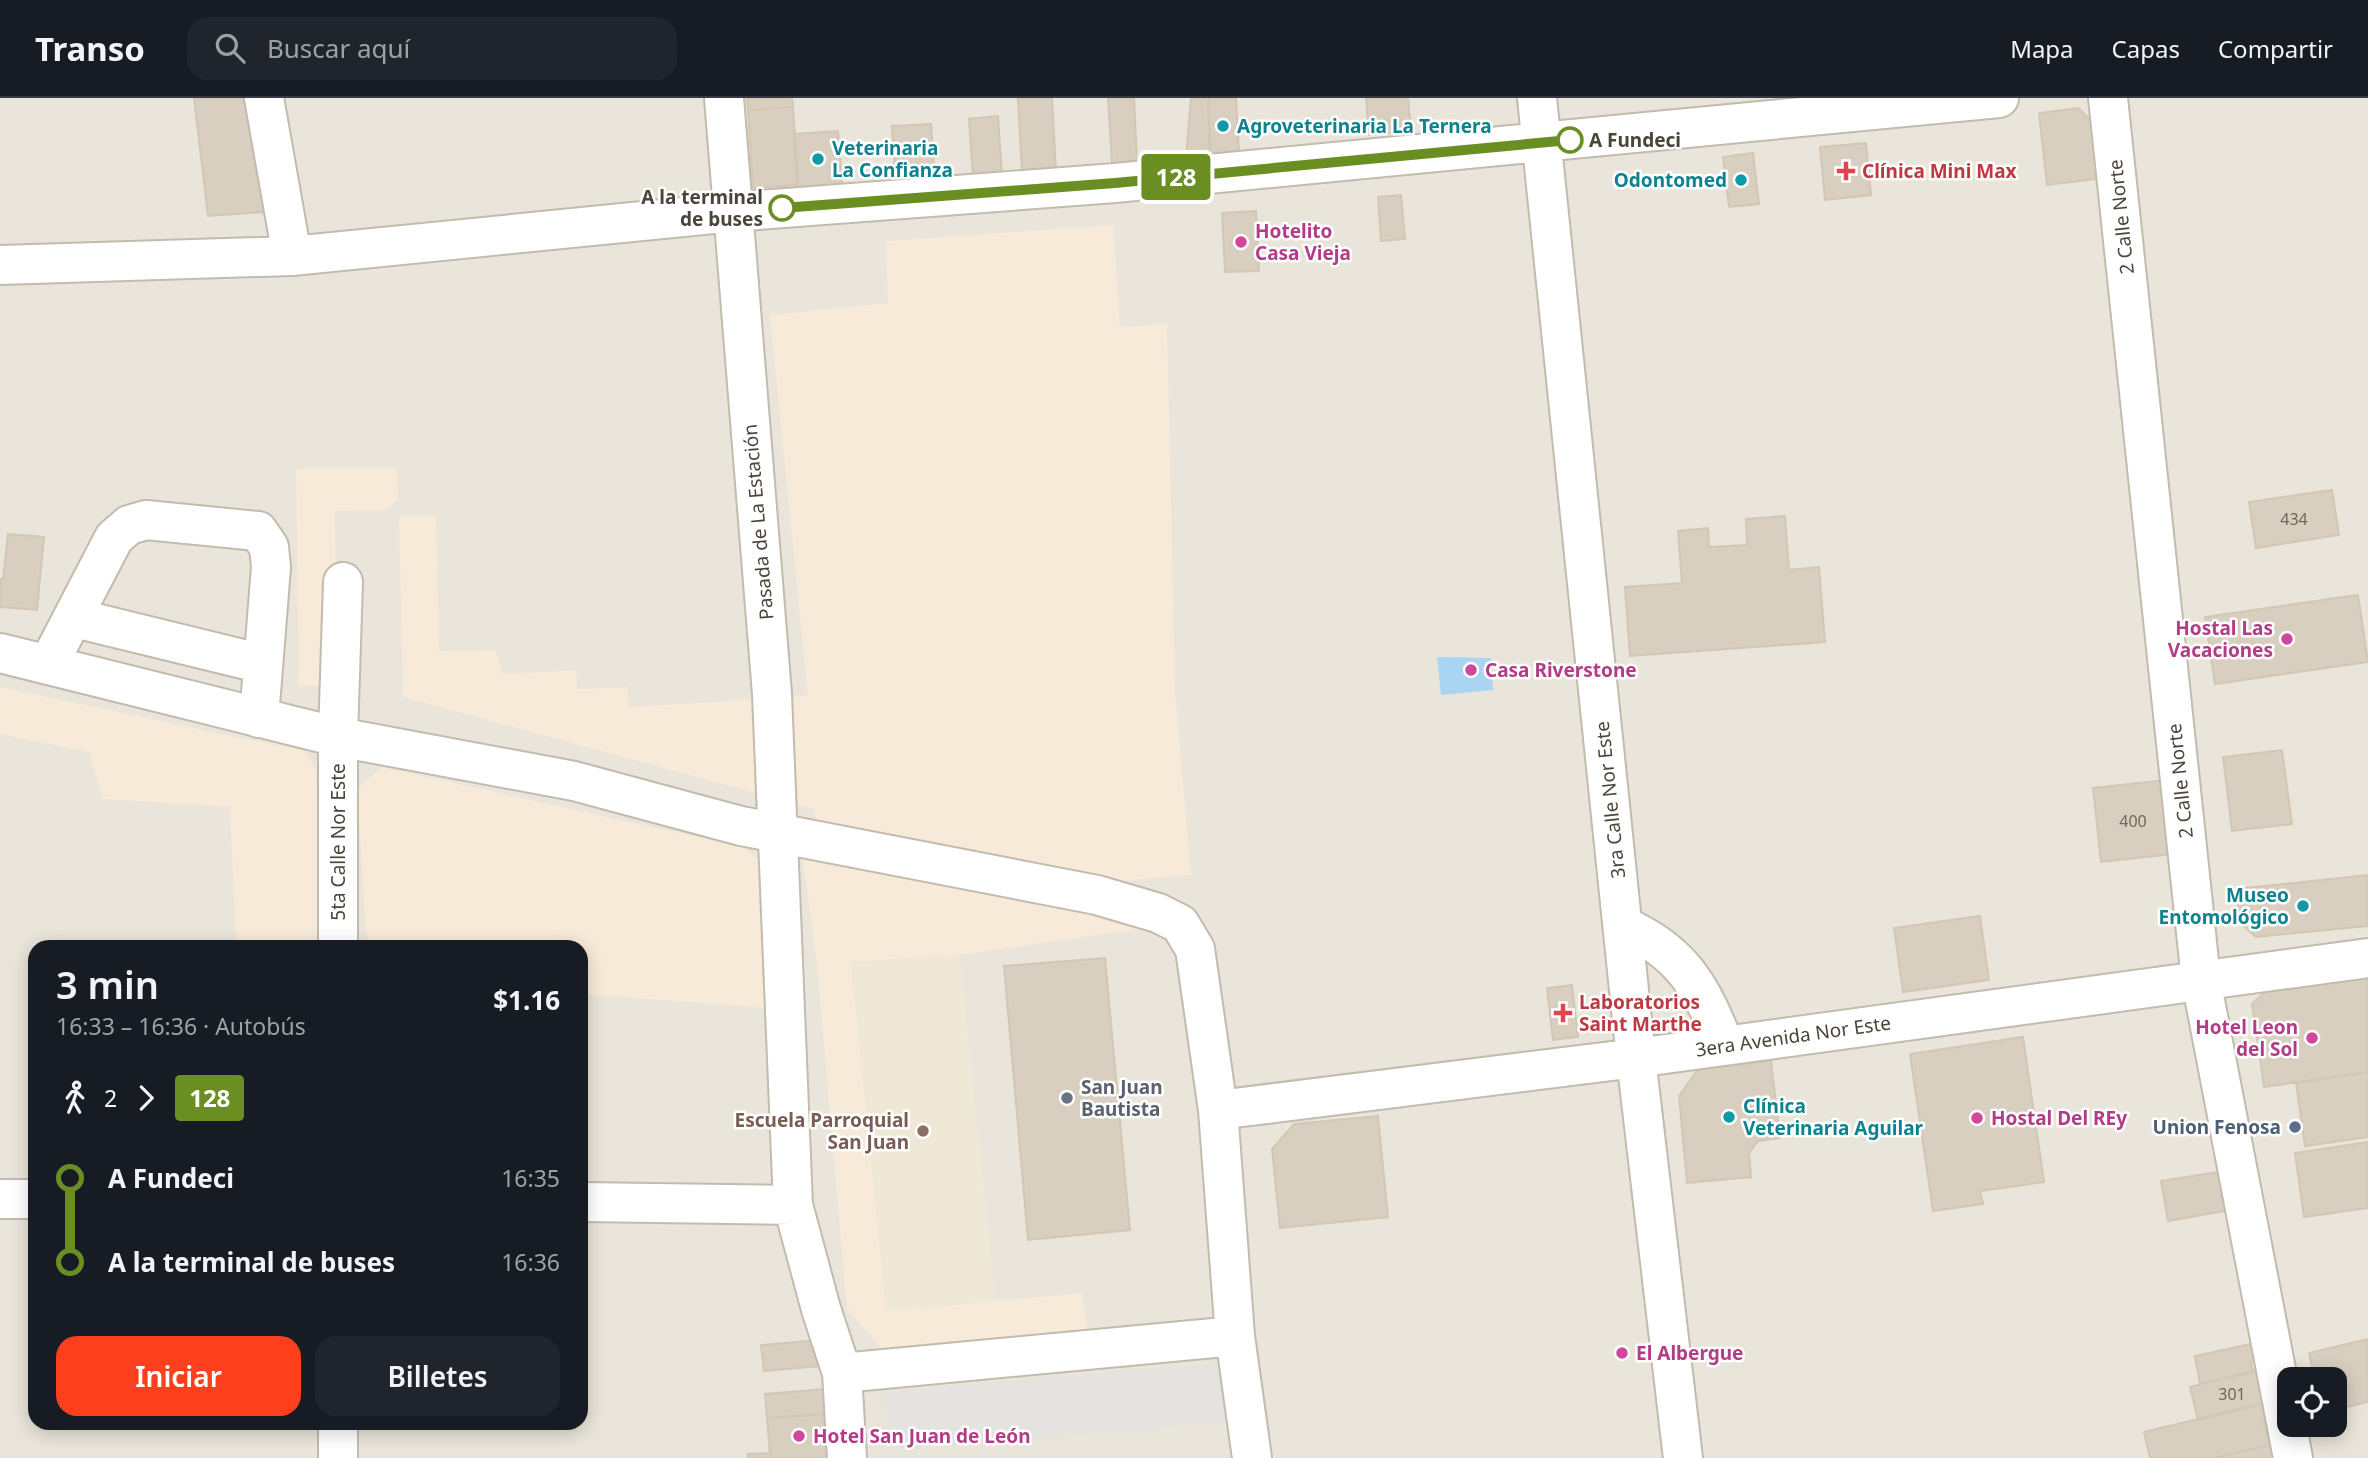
<!DOCTYPE html>
<html lang="es">
<head>
<meta charset="utf-8">
<style>
	body { margin:0; font-family:"Noto Sans",sans-serif; background:#20242c; color:#f1f3f6; height:100vh; display:flex; flex-direction:column; font-size:26px; white-space:nowrap }
	* { box-sizing:border-box; margin:0 }
	p { font-size:23px; color:#9ea1a6 }
	.icon { flex:none; width:38px; height:38px; fill:none; stroke:currentColor; stroke-width:2; stroke-linecap:round; stroke-linejoin:round }
	.map { position:relative; flex:1; overflow:hidden }
	.side { position:absolute; left:28px; top:842px; width:560px; height:490px; display:flex; flex-direction:column; background:#171b24; border-radius:21px; box-shadow:0 4px 18px #0003 }
	.side>* { flex:none }
	.badge { padding:0 14px; border-radius:5px; font-size:24px; line-height:46px }
	.fabs { position:absolute; left:2277px; top:1269px; display:grid; gap:14px }
	.fabs a { display:grid; place-items:center; width:70px; height:70px; border-radius:14px; background:#171b24; box-shadow:0 4px 18px #0003; font-size:35px }
	.map>.badge { position:absolute; translate:-50% -50%; box-shadow:0 0 0 4px #fff }
	.legs { display:flex; align-items:center; gap:10px; height:77px; padding:0 28px; font-size:23px }
	.legs p { margin-inline-start:auto }
	.head { display:flex; align-items:center; justify-content:space-between; height:119px; padding:0 28px }
	h1 { font-size:38px; font-weight:600; line-height:52px }
	.button { display:flex; gap:14px; margin-top:auto; padding:14px 28px }
	.button a { flex:1; height:80px; border-radius:21px; background:#fc3f1d; color:#fff; font-size:28px; font-weight:600; line-height:80px; text-align:center }
	.button a+a { background:#20242c; color:#f1f3f6 }
	ul { padding:0 28px; list-style:none }
	li { display:flex; align-items:center; gap:24px; height:84px; font-size:26px }
	li i { display:grid; place-items:center; width:10px; height:100%; margin:0 9px; background:currentColor }
	li i::after { content:''; width:18px; height:18px; margin:-9px; border:5px solid; border-radius:50%; background:#171b24 }
	li p { margin-inline-start:auto }
	li:first-child i { background:linear-gradient(#0000 50%,currentColor 0) }
	li:last-child i { background:linear-gradient(currentColor 50%,#0000 0) }
	header { display:flex; align-items:center; gap:42px; box-sizing:border-box; height:98px; padding:0 35px; background:#171b24; border-bottom:2px solid #363941 }
	header strong { font-size:33px }
	nav { display:flex; gap:38px; margin-inline-start:auto; font-size:24px }
	.search { width:490px; height:63px; background:#20242c; display:flex; align-items:center; gap:18px; box-sizing:border-box; padding:0 24px; border-radius:21px; color:#9ea1a6; font-size:26px }
	.map>svg:first-child { display:block }
</style>
</head>
<body>
<header>
<strong>Transo</strong>
<div class="search"><svg class="icon" aria-label="search" viewBox="0 0 24 24"><circle cx="10" cy="10" r="6"/><path d="M15 15l6 6"/></svg>Buscar aquí</div>
<nav><a>Mapa</a><a>Capas</a><a>Compartir</a></nav>
</header>
<div class="map">
<svg width="2368" height="1360" viewBox="0 0 2368 1360">
	<rect width="100%" height="100%" fill="#f6f3ec"/>
	<path fill="#eae5da" fill-rule="evenodd" d="M0 0H2368V1360H0ZM35 849H581V1325H35ZM2289 1281H2334V1326H2289Z"/>
	<path fill="#f7ead8" d="M1113 127 1120 229 1167 226 1175 593 1191 777 1096 785 816 725 814 711 403 599 399 418 436 417 439 553 496 552 503 576 576 572 577 591 627 589 629 609 808 598 770 217 888 205 886 143Z
		M397 370 398 401 385 412 335 413 337 588H299L296 371Z
		M0 589 304 653 316 673 321 849H236L230 709 103 701 89 654 0 636Z
		M382 669 743 749 758 762 782 911 581 896V849H367L357 691Z
		M800 741 1160 828 959 857 851 864 886 1213 1082 1195 1087 1231 883 1252 847 1211 817 866Z"/>
	<path fill="#efe8d6" d="M959 857 995 1203 886 1213 851 864Z"/>
	<path fill="#e5e3e0" d="M1240 1263 1242 1322 890 1352 883 1294Z"/>
	<path fill="#a9d4f2" d="M1437 559 1491 560 1493 592 1441 597Z"/>
	<path fill="#d8cfc1" stroke="#d3c7b4" stroke-width="2" d="M194 0H250L264 114 208 118Z
		M747 0H792L793 9 748 12Z
		M1018 0H1052L1056 73 1022 75Z
		M1108 0H1134L1137 63 1112 65Z
		M1191 0H1208L1210 57 1186 58Z
		M1208 0H1236L1239 55 1210 57Z
		M1366 0H1408L1411 33 1369 37Z
		M793 9 798 87 753 90 748 12Z
		M2078 10 2100 31 2106 80 2047 87 2039 15Z
		M998 18 1002 77 973 79 969 21Z
		M931 26 935 83 896 86 892 28Z
		M838 33 843 93 798 96 794 36Z
		M1866 45 1871 97 1825 102 1820 49Z
		M1753 55 1759 106 1729 109 1723 59Z
		M1401 97 1405 141 1381 143 1378 99Z
		M1256 113 1259 173 1225 174 1222 115Z
		M2332 392 2339 437 2256 450 2249 404Z
		M1785 418 1789 472 1819 469 1825 544 1630 558 1625 489 1682 485 1678 433 1708 430 1709 449 1747 447 1746 421Z
		M8 436 44 439 37 512 0 509V481H3Z
		M2358 497 2368 564 2215 586 2205 519Z
		M2282 652 2292 726 2232 733 2223 659Z
		M2166 682 2173 756 2101 764 2093 690Z
		M2368 777V828L2256 839 2240 825 2236 791Z
		M1980 818 1989 882 1903 894 1894 830Z
		M1105 860 1130 1132 1028 1142 1004 868Z
		M2368 878V974L2264 989 2252 906 2267 892Z
		M1572 887 1578 939 1553 942 1547 890Z
		M2023 939 2044 1084 1980 1093 1983 1106 1933 1113 1910 956Z
		M1771 963 1780 1040 1758 1043 1749 1055 1751 1079 1687 1085 1679 998 1698 971Z
		M2368 974V1039L2305 1048 2296 985Z
		M1378 1018 1388 1119 1280 1130 1272 1051 1294 1026Z
		M2368 1044V1110L2304 1119 2295 1055Z
		M2230 1072 2236 1111 2168 1123 2161 1083Z
		M2368 1241V1304L2334 1312V1281H2315L2309 1255Z
		M818 1242 820 1268 764 1273 761 1247Z
		M2260 1244 2264 1261 2251 1264 2253 1274 2200 1286 2195 1258Z
		M2265 1270 2273 1303 2198 1322 2190 1289Z
		M826 1291 827 1316 767 1320 765 1296Z
		M2273 1303 2284 1344 2213 1360H2150L2144 1334Z
		M827 1316 830 1360H748V1356L770 1355 767 1320Z
		M2284 1344 2287 1360H2213Z"/>
	<g fill="none" stroke-linecap="round" stroke-linejoin="round">
		<g stroke="#c2bbae" stroke-width="42">
			<path id="minor" d="M264 0 292 158
				M724 0 772 596 793 1107 821 1211 842 1275 847 1360
				M1537 0 1636 960 1683 1360
				M2108 0 2201 882 2293 1360
				M0 167 292 158 733 114 1115 85 1999 0
				M75 520 263 566
				M0 555 338 639 574 683 741 728 1097 797 1158 815 1180 826 1195 851 1218 1012 1235 1238 1252 1360
				M48 567 114 440 129 427 146 422 258 433 269 449 271 469 259 620
				M1623 828C1681 853 1703 890 1724 947
				M338 849V639L343 484
				M1218 1012 1636 960 2368 860
				M0 1101H35
				M581 1104 793 1107
				M842 1275 1235 1238
				M338 1360V1325"/>
		</g>
		<use href="#minor" stroke="#fff" stroke-width="38"/>
	</g>
	<g fill="none" stroke-linecap="round" stroke-linejoin="round">
		<g stroke="#fff" stroke-width="16">
			<path id="line-1" d="M782 110 1115 85 1570 42"/>
		</g>
		<use href="#line-1" stroke="#6b8e23" stroke-width="10"/>
	</g>
	<g fill="#0f9aa8" stroke="#fff" stroke-width="2.5">
		<circle cx="1223" cy="28" r="7"/>
		<circle cx="818" cy="61" r="7"/>
		<circle cx="1741" cy="82" r="7"/>
		<circle cx="2303" cy="808" r="7"/>
		<circle cx="1729" cy="1019" r="7"/>
	</g>
	<g fill="#fff" stroke="#6b8e23" stroke-width="3.5">
		<circle cx="1570" cy="42" r="12"/>
		<circle cx="782" cy="110" r="12"/>
	</g>
	<g fill="#e0444e" stroke="#fff" stroke-width="2.5">
		<path d="M1842.5 62.5h7v7h7v7h-7v7h-7v-7h-7v-7h7z"/>
		<path d="M1559.5 904.5h7v7h7v7h-7v7h-7v-7h-7v-7h7z"/>
	</g>
	<g fill="#d1479c" stroke="#fff" stroke-width="2.5">
		<circle cx="1241" cy="144" r="7"/>
		<circle cx="2287" cy="541" r="7"/>
		<circle cx="1471" cy="572" r="7"/>
		<circle cx="2312" cy="940" r="7"/>
		<circle cx="1977" cy="1020" r="7"/>
		<circle cx="1622" cy="1255" r="7"/>
		<circle cx="799" cy="1338" r="7"/>
	</g>
	<circle fill="#6b7280" stroke="#fff" stroke-width="2.5" cx="1067" cy="1000" r="7"/>
	<circle fill="#5c6f8a" stroke="#fff" stroke-width="2.5" cx="2295" cy="1029" r="7"/>
	<circle fill="#8d6e63" stroke="#fff" stroke-width="2.5" cx="923" cy="1033" r="7"/>
	<g text-anchor="middle" dominant-baseline="central" stroke-width="5" stroke-linejoin="round" paint-order="stroke">
		<g font-size="16" fill="#6e675b">
			<text x="2294" y="421">434</text>
			<text x="2133" y="723">400</text>
			<text x="2232" y="1296">301</text>
		</g>
		<g font-size="19" font-weight="bold" fill="#0d838f" stroke="#fff" text-anchor="start">
			<text x="1237" y="28">Agroveterinaria La Ternera</text>
			<text x="832" y="50">Veterinaria<tspan x="832" dy="22">La Confianza</tspan></text>
			<text x="1727" y="82" text-anchor="end">Odontomed</text>
			<text x="2289" y="797" text-anchor="end">Museo<tspan x="2289" dy="22">Entomológico</tspan></text>
			<text x="1743" y="1008">Clínica<tspan x="1743" dy="22">Veterinaria Aguilar</tspan></text>
		</g>
		<g font-size="19" font-weight="bold" fill="#4b4439" stroke="#fff" text-anchor="start">
			<text x="1589" y="42">A Fundeci</text>
			<text x="763" y="99" text-anchor="end">A la terminal<tspan x="763" dy="22">de buses</tspan></text>
		</g>
		<g font-size="19" font-weight="bold" fill="#be3a42" stroke="#fff" text-anchor="start">
			<text x="1862" y="73">Clínica Mini Max</text>
			<text x="1579" y="904">Laboratorios<tspan x="1579" dy="22">Saint Marthe</tspan></text>
		</g>
		<g font-size="19" fill="#4b4439" stroke="#fff">
			<text transform="translate(2121 119) rotate(-96)">2 Calle Norte</text>
			<text transform="translate(758 424) rotate(-95)">Pasada de La Estación</text>
			<text transform="translate(2180 683) rotate(-96)">2 Calle Norte</text>
			<text transform="translate(1610 702) rotate(-96)">3ra Calle Nor Este</text>
			<text transform="translate(338 744) rotate(-90)">5ta Calle Nor Este</text>
			<text transform="translate(1793 938) rotate(-8)">3era Avenida Nor Este</text>
		</g>
		<g font-size="19" font-weight="bold" fill="#b23c85" stroke="#fff" text-anchor="start">
			<text x="1255" y="133">Hotelito<tspan x="1255" dy="22">Casa Vieja</tspan></text>
			<text x="2273" y="530" text-anchor="end">Hostal Las<tspan x="2273" dy="22">Vacaciones</tspan></text>
			<text x="1485" y="572">Casa Riverstone</text>
			<text x="2298" y="929" text-anchor="end">Hotel Leon<tspan x="2298" dy="22">del Sol</tspan></text>
			<text x="1991" y="1020">Hostal Del REy</text>
			<text x="1636" y="1255">El Albergue</text>
			<text x="813" y="1338">Hotel San Juan de León</text>
		</g>
		<g font-size="19" font-weight="bold" fill="#5b616d" stroke="#fff" text-anchor="start">
			<text x="1081" y="989">San Juan<tspan x="1081" dy="22">Bautista</tspan></text>
		</g>
		<g font-size="19" font-weight="bold" fill="#785e54" stroke="#fff" text-anchor="end">
			<text x="909" y="1022">Escuela Parroquial<tspan x="909" dy="22">San Juan</tspan></text>
		</g>
		<g font-size="19" font-weight="bold" fill="#4e5e75" stroke="#fff" text-anchor="end">
			<text x="2281" y="1029">Union Fenosa</text>
		</g>
	</g>
</svg>
<div class="fabs">
<a><svg class="icon" aria-label="locate" viewBox="0 0 24 24"><circle cx="12" cy="12" r="6"/><path d="M12 2v4M12 18v4M2 12h4M18 12h4"/></svg></a>
</div>
<b class="badge" style="left:1176px;top:79px;background:#6b8e23;color:#fff">128</b>
<section class="side">
<div class="head"><div><h1>3 min</h1><p>16:33 – 16:36 · Autobús</p></div><b>$1.16</b></div>
<div class="legs"><svg class="icon" aria-label="walk" viewBox="0 0 24 24"><circle cx="13" cy="4" r="2"/><path d="M13 8l-2 6 4 7M11 14l-3 7M7 12l3-4h3l4 4"/></svg>2<svg class="icon" aria-label="forward" viewBox="0 0 24 24"><path d="M9 5l7 7-7 7"/></svg><b class="badge" style="background:#6b8e23;color:#fff">128</b></div>
<ul>
<li><i style="color:#6b8e23"></i><b>A Fundeci</b><p>16:35</p></li>
<li><i style="color:#6b8e23"></i><b>A la terminal de buses</b><p>16:36</p></li>
</ul>
<div class="button"><a>Iniciar</a><a>Billetes</a></div>
</section>
</div>
</body>
</html>
